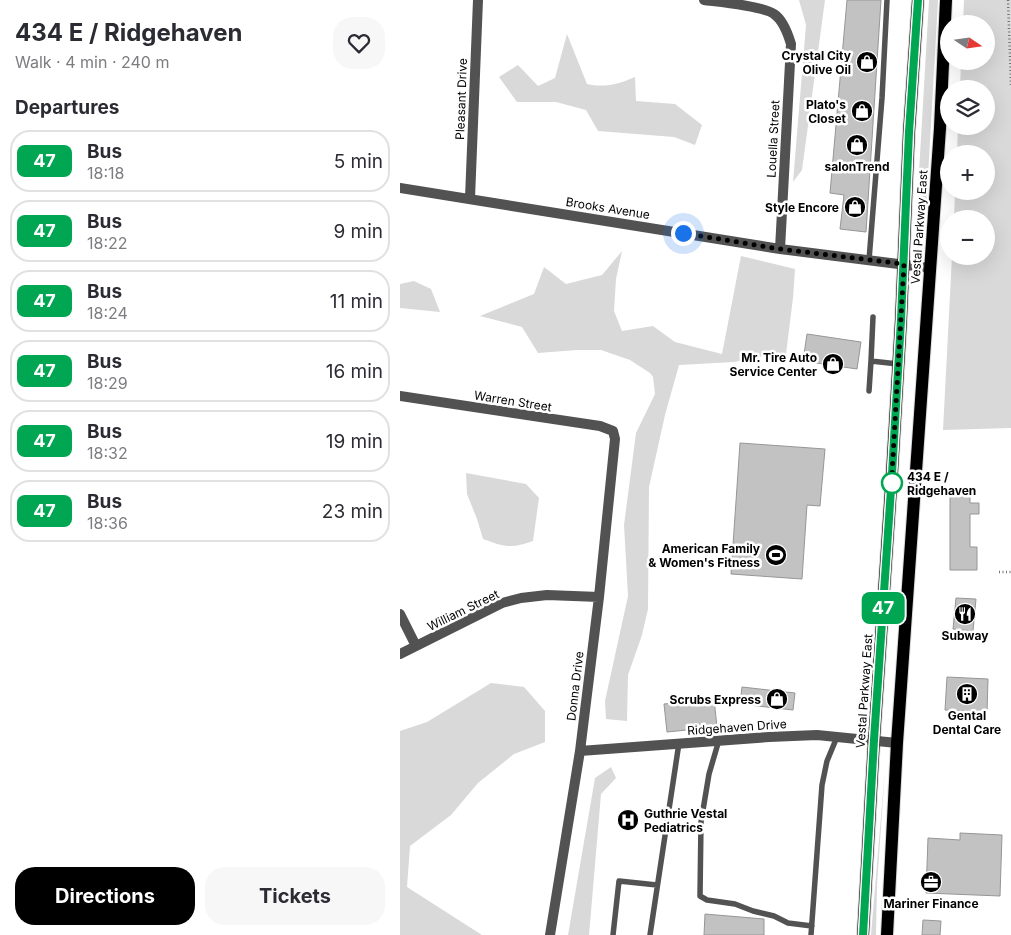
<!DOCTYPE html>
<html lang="en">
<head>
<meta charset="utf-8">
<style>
	body { margin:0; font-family:Inter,sans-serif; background:#f7f7f7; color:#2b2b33; height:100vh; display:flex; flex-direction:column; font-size:19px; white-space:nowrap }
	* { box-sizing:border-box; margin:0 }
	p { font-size:16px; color:#7c7c81 }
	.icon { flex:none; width:28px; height:28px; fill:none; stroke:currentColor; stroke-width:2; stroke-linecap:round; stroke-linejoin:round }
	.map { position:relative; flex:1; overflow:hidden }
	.panel { display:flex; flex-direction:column; background:#fff; width:400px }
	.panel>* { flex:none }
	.badge { padding:0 10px; border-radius:8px; font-size:18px; line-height:32px }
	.needle { width:32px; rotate:103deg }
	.controls { position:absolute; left:540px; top:15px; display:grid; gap:10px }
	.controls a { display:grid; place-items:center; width:55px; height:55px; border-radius:50%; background:#fff; box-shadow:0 5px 20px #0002; font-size:25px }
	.you { position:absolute; width:25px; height:25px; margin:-12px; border:4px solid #fff; border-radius:50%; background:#1a73e8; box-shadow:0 0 0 8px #1a73e833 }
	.map>.badge { position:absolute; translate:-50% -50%; box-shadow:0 0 0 2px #fff }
	h2 { padding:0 15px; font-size:19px; line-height:45px }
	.round { display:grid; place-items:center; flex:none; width:52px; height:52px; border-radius:20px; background:#f7f7f7 }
	.head { display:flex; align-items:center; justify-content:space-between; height:85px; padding:0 15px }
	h1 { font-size:24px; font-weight:700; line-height:38px }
	.primary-button { display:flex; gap:10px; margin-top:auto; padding:10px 15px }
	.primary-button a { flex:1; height:58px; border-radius:20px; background:#000; color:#fff; font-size:20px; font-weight:700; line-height:58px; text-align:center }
	.primary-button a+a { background:#f7f7f7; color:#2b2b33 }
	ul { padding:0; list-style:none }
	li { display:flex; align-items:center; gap:15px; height:62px; margin:0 10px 8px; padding:0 5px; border:2px solid #e1e1e2; border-radius:20px }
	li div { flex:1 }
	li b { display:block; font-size:19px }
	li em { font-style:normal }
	li .badge { min-width:55px; font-weight:700; text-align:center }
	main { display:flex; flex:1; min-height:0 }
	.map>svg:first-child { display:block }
</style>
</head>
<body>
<main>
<section class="panel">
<div class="head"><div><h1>434 E / Ridgehaven</h1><p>Walk · 4 min · 240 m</p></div><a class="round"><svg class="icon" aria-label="heart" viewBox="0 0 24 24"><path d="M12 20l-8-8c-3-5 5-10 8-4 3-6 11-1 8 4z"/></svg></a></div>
<h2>Departures</h2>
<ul>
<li><span class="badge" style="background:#00a651;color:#fff">47</span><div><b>Bus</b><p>18:18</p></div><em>5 min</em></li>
<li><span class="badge" style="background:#00a651;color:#fff">47</span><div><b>Bus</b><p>18:22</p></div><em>9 min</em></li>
<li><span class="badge" style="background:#00a651;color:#fff">47</span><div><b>Bus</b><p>18:24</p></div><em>11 min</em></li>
<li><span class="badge" style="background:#00a651;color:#fff">47</span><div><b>Bus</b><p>18:29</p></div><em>16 min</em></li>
<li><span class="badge" style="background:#00a651;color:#fff">47</span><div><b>Bus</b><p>18:32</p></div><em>19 min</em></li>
<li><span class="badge" style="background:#00a651;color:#fff">47</span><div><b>Bus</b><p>18:36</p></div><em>23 min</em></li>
</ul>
<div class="primary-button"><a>Directions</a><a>Tickets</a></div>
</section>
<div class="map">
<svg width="611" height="935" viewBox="0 0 611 935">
	<rect width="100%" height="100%" fill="#fff"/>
	<path fill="#d9d9d9" d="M399 0H425L402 170 393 182 406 25Z
		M529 0H538L525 229 521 240 515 241Z
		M564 0H611V428L543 430 552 256H586V219H554L555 191H586V154H557L558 126H586V89H560L561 61H586V24H563Z
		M167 34 187 84C205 88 219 84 235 77L236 101 275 104 302 125 295 145 274 137 198 131 186 110 156 102H117L99 77 118 65 138 86 155 78Z
		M222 251 216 279 214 311 222 331 253 326 275 342 322 354 341 256 395 269 393 298 386 354 368 355 334 362 279 365 265 415 249 487 248 609 242 635 228 675 227 721 206 719 205 701 228 596 224 525 236 433 255 394 253 377 250 373 230 360 201 350H177L138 353 122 327 80 316 134 294 144 267 166 284 202 275Z
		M14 281 31 289 40 312 0 308V284Z
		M66 473 126 484 139 498 133 541C110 549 105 547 83 539L77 519 67 494Z
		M91 683 124 687 145 711V742L114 754 78 783 51 815 10 846 7 887 82 935H0V731L27 722Z
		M211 767 216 778 201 794 189 935H168L195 778Z
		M485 769 477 885 476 935H471Z"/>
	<path fill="#c2c2c2" stroke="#969696" d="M447 0H481L466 232 440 229 444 195 430 193Z
		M407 334 461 342 457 369 403 361Z
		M340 443 425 449 420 506 407 505 402 579 331 574Z
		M550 489H570V503H579V514H570V547H577V570H550Z
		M556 598 576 599 573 631 553 629Z
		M547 677 588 679 587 712 545 710Z
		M342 687 395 693 393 710 340 704Z
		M314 699 317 727 267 732 264 704Z
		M560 833 602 835 600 896 526 893 528 838 560 840Z
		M305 914 364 919V935H304Z
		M523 920 541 921 540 935H522Z"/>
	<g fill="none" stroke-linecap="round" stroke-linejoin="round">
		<g stroke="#dbdbdb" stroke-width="14">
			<path id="primary" d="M463 935 474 740 492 473 501 320 509 132 518 0
				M487 935 497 743 540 128 546 0"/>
		</g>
		<path stroke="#747474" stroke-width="2.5" stroke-dasharray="1 2.5" stroke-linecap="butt" d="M608 0 611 85
			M599 572H611"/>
		<path stroke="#525252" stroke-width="5.5" d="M469 260 482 98 487 0
			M473 317 471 361 498 364
			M469 391 471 361
			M319 740 309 774 301 822 300 896 307 900 335 904 353 911 374 916 388 923 412 926
			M213 935 219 881 257 885
			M250 935 279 743
			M411 935 422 785 427 761 437 737"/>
		<path stroke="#525252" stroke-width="10" d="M304 0C319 2 363 6 374 14 383 20 388 34 391 44L380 249
			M0 188 380 249 530 268
			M70 198 78 0
			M0 396 200 426 213 431 215 439 199 597 180 751 150 935
			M0 614 16 646
			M0 654 102 603 121 598 147 595 199 597
			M180 751 369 737 417 735 497 743"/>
		<use href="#primary" stroke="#000" stroke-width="12"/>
	</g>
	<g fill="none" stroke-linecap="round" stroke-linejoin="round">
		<g stroke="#fff" stroke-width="11">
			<path id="line" d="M463 935 474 740 492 474 501 320 509 132 518 0"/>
		</g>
		<use href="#line" stroke="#00a651" stroke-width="8"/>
		<path stroke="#000" stroke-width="5" stroke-dasharray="0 9" d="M283 233 380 249 504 264 491 492 492 483"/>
	</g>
	<defs>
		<g id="shop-disc" transform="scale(1.125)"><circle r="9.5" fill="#000" stroke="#fff"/><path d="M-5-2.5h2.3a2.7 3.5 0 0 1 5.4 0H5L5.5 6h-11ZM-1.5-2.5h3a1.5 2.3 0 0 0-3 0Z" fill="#fff"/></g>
		<g id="stadium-disc" transform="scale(1.125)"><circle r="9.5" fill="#000" stroke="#fff"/><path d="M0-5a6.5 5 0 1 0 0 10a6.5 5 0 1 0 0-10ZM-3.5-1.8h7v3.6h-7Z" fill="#fff"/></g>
		<g id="restaurant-disc" transform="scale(1.125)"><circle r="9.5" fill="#000" stroke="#fff"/><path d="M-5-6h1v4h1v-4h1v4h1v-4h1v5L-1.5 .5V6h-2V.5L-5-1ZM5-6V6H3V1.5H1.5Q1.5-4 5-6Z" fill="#fff"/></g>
		<g id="building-disc" transform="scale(1.125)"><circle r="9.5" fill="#000" stroke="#fff"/><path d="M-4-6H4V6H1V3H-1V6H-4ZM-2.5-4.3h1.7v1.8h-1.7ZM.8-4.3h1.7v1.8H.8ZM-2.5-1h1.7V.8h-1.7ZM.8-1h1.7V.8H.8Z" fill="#fff"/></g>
		<g id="hospital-disc" transform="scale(1.125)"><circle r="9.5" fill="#000" stroke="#fff"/><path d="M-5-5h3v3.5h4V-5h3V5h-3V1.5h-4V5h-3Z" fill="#fff"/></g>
		<g id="office-disc" transform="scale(1.125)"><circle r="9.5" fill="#000" stroke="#fff"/><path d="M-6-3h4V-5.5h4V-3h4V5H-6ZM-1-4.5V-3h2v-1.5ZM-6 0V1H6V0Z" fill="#fff"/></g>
	</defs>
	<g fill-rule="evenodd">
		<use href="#shop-disc" x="467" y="62"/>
		<use href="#shop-disc" x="462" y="111"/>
		<use href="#shop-disc" x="457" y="145"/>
		<use href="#shop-disc" x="455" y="207"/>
		<use href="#shop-disc" x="433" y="364"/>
		<use href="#stadium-disc" x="376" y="555"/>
		<use href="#restaurant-disc" x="565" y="614"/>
		<use href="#building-disc" x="567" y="694"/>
		<use href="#shop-disc" x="377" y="699"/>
		<use href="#hospital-disc" x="228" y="820"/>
		<use href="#office-disc" x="531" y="882"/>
	</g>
	<circle fill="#fff" stroke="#00a651" stroke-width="2.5" cx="492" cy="483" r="10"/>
	<g text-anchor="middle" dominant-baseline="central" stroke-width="5" stroke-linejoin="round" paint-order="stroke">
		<g font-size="12" font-weight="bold" fill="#000" stroke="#fff" text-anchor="end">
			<text x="451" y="55">Crystal City<tspan x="451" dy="14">Olive Oil</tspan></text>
			<text x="446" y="104">Plato's<tspan x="446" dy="14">Closet</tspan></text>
			<text x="457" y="166" text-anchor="middle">salonTrend</text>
			<text x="439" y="207">Style Encore</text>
			<text x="417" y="357">Mr. Tire Auto<tspan x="417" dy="14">Service Center</tspan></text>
			<text x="360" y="548">American Family<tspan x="360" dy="14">&amp; Women's Fitness</tspan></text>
			<text x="565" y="635" text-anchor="middle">Subway</text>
			<text x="361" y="699">Scrubs Express</text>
			<text x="567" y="715" text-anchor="middle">Gental<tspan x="567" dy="14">Dental Care</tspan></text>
			<text x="244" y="813" text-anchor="start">Guthrie Vestal<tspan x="244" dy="14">Pediatrics</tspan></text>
			<text x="531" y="903" text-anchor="middle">Mariner Finance</text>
		</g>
		<g font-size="12" fill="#000" stroke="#fff">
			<text transform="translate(61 99) rotate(-88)">Pleasant Drive</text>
			<text transform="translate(373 139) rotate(-87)">Louella Street</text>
			<text transform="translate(208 208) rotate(9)">Brooks Avenue</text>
			<text transform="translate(519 227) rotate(-86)">Vestal Parkway East</text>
			<text transform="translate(113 401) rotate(9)">Warren Street</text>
			<text transform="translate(63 610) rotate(-26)">William Street</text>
			<text transform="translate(175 686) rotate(-83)">Donna Drive</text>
			<text transform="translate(464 691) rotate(-86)">Vestal Parkway East</text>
			<text transform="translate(337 727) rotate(-4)">Ridgehaven Drive</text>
		</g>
		<g font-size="12" font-weight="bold" fill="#000" stroke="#fff" text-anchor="start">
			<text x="507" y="476">434 E /<tspan x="507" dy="14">Ridgehaven</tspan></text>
		</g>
	</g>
</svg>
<div class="controls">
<a><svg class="needle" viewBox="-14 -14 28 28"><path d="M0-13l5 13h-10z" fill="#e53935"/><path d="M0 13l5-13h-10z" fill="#7c7c81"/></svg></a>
<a><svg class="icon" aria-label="layers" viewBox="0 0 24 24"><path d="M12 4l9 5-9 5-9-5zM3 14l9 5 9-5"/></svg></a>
<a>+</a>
<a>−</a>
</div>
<div class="you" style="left:283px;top:233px"></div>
<b class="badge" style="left:483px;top:608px;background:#00a651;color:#fff">47</b>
</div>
</main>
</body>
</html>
